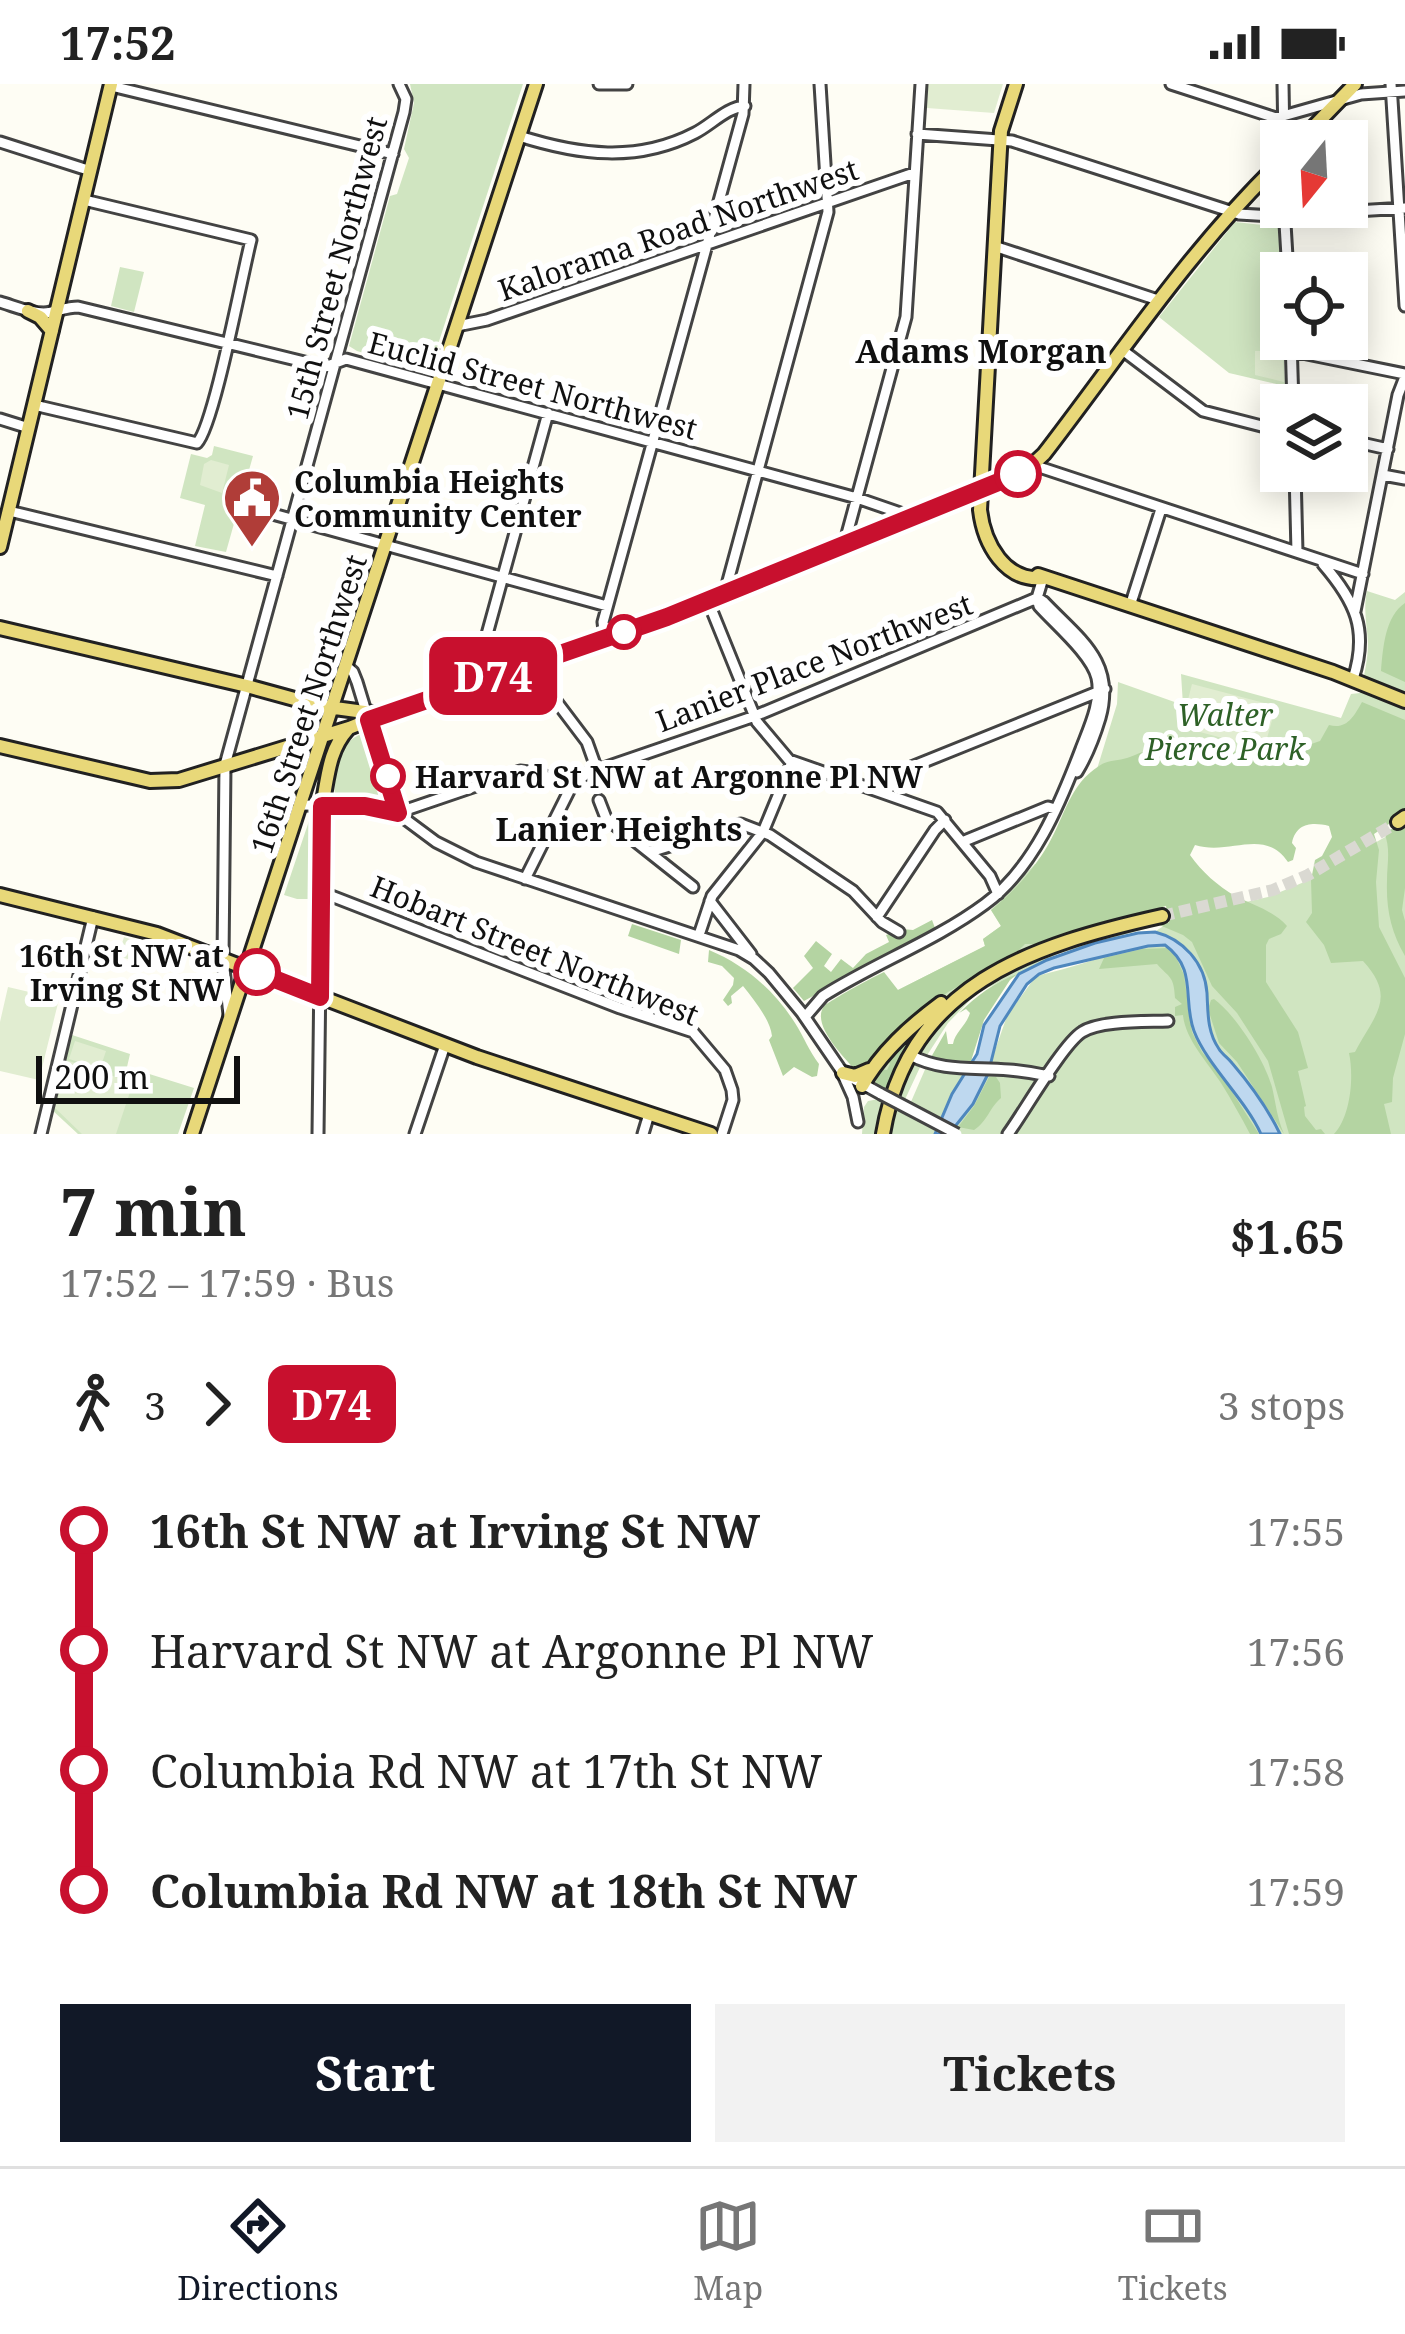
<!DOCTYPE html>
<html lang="en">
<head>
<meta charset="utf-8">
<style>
	body { margin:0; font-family:"Noto Serif",serif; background:#f2f2f2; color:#222; height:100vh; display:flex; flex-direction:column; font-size:45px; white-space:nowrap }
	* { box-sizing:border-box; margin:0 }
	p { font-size:39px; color:#767676 }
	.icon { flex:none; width:66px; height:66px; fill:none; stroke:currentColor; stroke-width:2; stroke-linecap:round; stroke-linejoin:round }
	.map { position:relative; height:1050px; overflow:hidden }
	.details { display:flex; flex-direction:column; background:#fff; flex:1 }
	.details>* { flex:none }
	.badge { padding:0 24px; border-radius:18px; font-size:42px; line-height:78px }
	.needle { width:78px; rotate:198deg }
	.fabs { position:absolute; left:1260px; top:36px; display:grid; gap:24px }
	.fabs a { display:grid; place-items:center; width:108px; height:108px; border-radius:0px; background:#fff; box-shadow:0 6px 30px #0003; font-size:60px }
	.scale { position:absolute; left:36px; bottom:30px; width:204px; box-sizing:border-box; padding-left:12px; border:6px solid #101010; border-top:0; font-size:33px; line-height:42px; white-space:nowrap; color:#101010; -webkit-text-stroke:9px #fff; paint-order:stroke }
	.map>.badge { position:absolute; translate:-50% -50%; box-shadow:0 0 0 6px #fff }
	.legs { display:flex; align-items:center; gap:18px; height:132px; padding:0 60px; font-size:39px }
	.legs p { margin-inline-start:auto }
	.headline { display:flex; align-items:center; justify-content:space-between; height:204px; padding:0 60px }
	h1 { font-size:66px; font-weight:700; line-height:90px }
	.button { display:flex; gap:24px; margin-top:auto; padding:24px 60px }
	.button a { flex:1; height:138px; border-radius:0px; background:#111827; color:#fff; font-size:48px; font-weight:700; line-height:138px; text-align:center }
	.button a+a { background:#f2f2f2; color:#222 }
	ul { padding:0 60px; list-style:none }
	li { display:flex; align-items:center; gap:42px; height:120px; font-size:45px }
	li i { display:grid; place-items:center; width:18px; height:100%; margin:0 15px; background:currentColor }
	li i::after { content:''; width:30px; height:30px; margin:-15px; border:9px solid; border-radius:50%; background:#fff }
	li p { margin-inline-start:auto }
	li:first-child i { background:linear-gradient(#0000 50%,currentColor 0) }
	li:last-child i { background:linear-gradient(currentColor 50%,#0000 0) }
	.status { display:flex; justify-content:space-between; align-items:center; height:84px; padding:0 60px; background:#fff; direction:ltr }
	.status svg { height:33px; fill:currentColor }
	.tab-bar { display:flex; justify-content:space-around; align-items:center; height:168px; border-top:3px solid #e0e0e0; background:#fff; font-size:33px; color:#767676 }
	.tab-bar a { display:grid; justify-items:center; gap:6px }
	.tab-bar .current { color:#111827 }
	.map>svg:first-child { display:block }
</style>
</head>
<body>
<div class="status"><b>17:52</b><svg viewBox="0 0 49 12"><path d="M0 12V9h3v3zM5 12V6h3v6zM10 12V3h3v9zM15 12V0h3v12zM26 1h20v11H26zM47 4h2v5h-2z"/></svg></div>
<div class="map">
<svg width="1405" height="1050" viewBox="0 0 1405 1050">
	<rect width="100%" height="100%" fill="#fefdf4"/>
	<path fill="#d0e5c1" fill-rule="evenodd" d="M410 0H523L429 288 357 267 349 262 390 112 397 110 409 74 404 65 414 19Z
		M1235 138 1280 143 1281 255H1283L1285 302 1229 289 1159 233Z
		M120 183 144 188 134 228 111 222Z
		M214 362 253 372 226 468 195 462 205 421 180 414 191 370 207 374 212 371Z
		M1367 507 1395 516 1405 508V1050H862L864 1023 868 1017 879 1015 889 1007 868 999 847 976 873 946 898 906 985 862 983 855 1001 842 991 826 1035 780 1163 822 1169 838 1180 833 1268 813 1309 796 1403 743 1388 724 1097 685 1117 620 1118 598 1183 621 1181 590 1341 634 1351 610 1360 609C1364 592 1368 576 1368 559 1367 540 1363 526 1367 507ZM1169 838C1130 867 1082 881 1036 892L1007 932 992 975 930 974 907 1027 901 1024 922 979 948 939 977 909 1060 869Z
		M364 649 385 709 384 714 379 717 335 712C332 686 337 658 364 649Z
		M311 731 310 815H297L284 811Z
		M69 950 130 970 127 983 194 1004 178 1050H78L51 1025Z"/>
	<path fill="#b4d4a2" d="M1405 519V598L1381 587C1383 564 1385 532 1405 519Z
		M1362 618 1405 636V729L1374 750 1379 766 1376 798 1379 843 1405 894V950L1393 994 1392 1018 1384 1020 1391 1050H1334C1351 1032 1354 992 1349 969L1355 968C1375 930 1397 914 1363 877L1331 879 1324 861 1306 838 1312 829 1311 796 1315 776 1322 772 1332 753 1329 742C1312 738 1296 739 1292 759L1296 764 1293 776 1288 778C1264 743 1230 772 1195 761L1190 771C1202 788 1218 802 1235 812 1253 821 1274 827 1287 842L1281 850 1269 855 1266 861V898L1298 948 1308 984 1298 987 1306 1022 1304 1023 1305 1032 1316 1046 1321 1045 1325 1050H1289L1268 977 1237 929 1212 902 1192 858 1183 851 1157 840 1163 837 1169 839 1166 822 1081 845 1043 860H1025L1013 872 948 908 920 929 868 977 862 986H855C844 973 809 939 825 921 826 920 840 912 841 911 855 903 869 895 884 888L898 906 985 862 983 855 1001 842 991 826C1013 809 1034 785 1048 761 1065 732 1069 701 1099 682 1107 676 1118 677 1127 674 1142 669 1147 663 1163 670L1174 666 1207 673 1238 667 1267 673 1275 669 1281 661 1288 668 1320 657 1329 641C1347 646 1354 632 1362 618Z
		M1397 743H1405V804L1402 826 1405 837V872C1391 848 1386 825 1387 797 1387 779 1391 765 1384 748Z
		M932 836 935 844 804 917 793 904 813 884 804 872 816 857 832 870 824 882 831 888 841 875 853 884 866 870 889 858 886 851 891 849 898 851 902 845 913 846Z
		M632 840 681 856 679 870 628 852Z
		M1168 864 1176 873 1184 891 1192 948 1202 968 1220 989 1259 1050H1250C1241 1033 1231 1015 1221 999 1208 979 1185 955 1183 931L1175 932V923L1182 920 1175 914C1174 891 1169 894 1157 880L1099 885 1104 874 1142 865Z
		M709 866C745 881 774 906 795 939 804 953 809 967 819 980L817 992 812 993 794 983 783 992 769 956 772 952C770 935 754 916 743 902L731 912 732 919 728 922 723 916 733 901 734 894 722 882 708 878Z
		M1019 889 1010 896 984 936 971 977 930 975 946 947 948 960H953C955 948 966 942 970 929L966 925 959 929C977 911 995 898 1019 889Z
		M1214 915C1236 931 1265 977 1272 1003 1276 1020 1277 1034 1284 1050L1237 978 1219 959 1208 925 1211 916Z
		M910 949 912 957 889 1007 875 999 880 985 887 986 890 980 887 975Z
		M989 993H996L1000 999 1001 1014C989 1024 988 1037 974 1046L958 1043 974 1022Z"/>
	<path fill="#e1edd1" d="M928 0H1003L994 29 927 24Z
		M1255 267H1283L1284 298 1255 291Z
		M211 376 229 381 222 409 200 401 204 380Z
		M1192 600 1276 622 1264 665 1181 643Z
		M124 853 156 864 150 882 118 872Z
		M8 903 59 915 39 996 0 987V938Z
		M75 957 106 967 100 985 69 975Z
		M69 977 133 999 116 1050H82L55 1024Z"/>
	<path fill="#bed8ef" stroke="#4e87be" stroke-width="3" d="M1155 848C1183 855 1205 879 1207 909 1208 928 1207 948 1219 965 1222 970 1228 974 1232 979 1250 1000 1268 1025 1280 1050H1261C1245 1015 1207 981 1194 947 1182 915 1198 885 1165 861L1148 862 1054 884 1039 890 1027 900 1000 942 988 990 973 1020 949 1050H935L952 1010 977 970 984 941 1019 890 1047 876 1095 859 1138 849Z"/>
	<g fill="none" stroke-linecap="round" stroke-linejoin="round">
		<path stroke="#dad9d2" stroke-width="12" stroke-dasharray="12 6" stroke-linecap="butt" d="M1162 832 1273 806 1308 791 1398 738"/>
		<g stroke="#434343" stroke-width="15">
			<path id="minor" d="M599 0H627
				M1171 0 1276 34 1361 10 1405 7
				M1283 0 1284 57
				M1391 0 1405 222
				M111 2 393 70
				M917 50 1012 57 1239 130 1274 132 1405 124
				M519 52C579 71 637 79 695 49 711 41 727 23 745 22
				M0 58 91 87
				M1284 123 1288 189
				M994 162 1158 216
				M0 218C14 222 29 229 44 229 56 228 66 223 78 223L325 283 346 275 857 414 912 433
				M457 242 487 236 914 89
				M1291 255 1293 321
				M1121 265 1203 327 1281 347
				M1292 267 1405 290
				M34 321 197 359C214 342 242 191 251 156L84 116
				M0 335 29 344
				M1347 347 1357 358 1388 365
				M1033 381 1363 490
				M1295 387 1297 468
				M1383 391 1405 395
				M240 421 607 522
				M9 427 277 492
				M844 461 906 233 921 0
				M1323 480C1355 517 1369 546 1353 595
				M729 509 728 497 828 128 820 0
				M1038 514 1044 518C1079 555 1116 577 1100 634 1094 654 1088 670 1077 688
				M708 517 757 638 789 676 937 728 990 792 998 810
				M1130 522 1161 425
				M1355 527 1398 311 1405 293
				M605 555 603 538 743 30 744 0
				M528 580 587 658 597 686
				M345 581 353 588 357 598 397 729
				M476 597 478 583 548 329
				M871 704 879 696 1105 605
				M599 716 606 734 693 803
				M300 721 365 722 397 729 436 758 476 778 739 866 754 875 769 889 802 929 843 989 881 1010
				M397 729 520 687 539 689 570 705
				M962 758 1048 723 1055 725
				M650 768 741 740 770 751 853 807 882 838 899 848
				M525 795 570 705 586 690 755 632 1037 514
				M321 808 620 924 693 948 725 986 732 1006 733 1016 722 1050
				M710 817 751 870
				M877 833 935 746 945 736
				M699 851 712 812 763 748 792 678
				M229 931 223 875 225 681 404 28 406 15 399 0
				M805 933 823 912C875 879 935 857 985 820 1034 784 1060 720 1081 665 1089 644 1102 617 1097 594 1092 571 1055 540 1039 522L1037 514 1043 494
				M910 971C942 988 973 983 1009 986 1022 987 1035 989 1049 992
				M844 993 853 1013 858 1038
				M41 1050 93 833
				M318 1050 322 722
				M415 1050 445 961
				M643 1050 649 1030
				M1008 1050C1024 1028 1063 960 1082 948 1100 936 1147 938 1168 937"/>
		</g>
		<g stroke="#212121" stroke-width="18">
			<path id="major" d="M1016 0 1001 47 980 426C984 460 1005 498 1043 494
				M1300 57 1355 0
				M28 227 40 233 52 247
				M0 463 111 0
				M1038 491 1333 588 1405 617
				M0 544 247 602 320 622 379 630
				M0 662 150 697 179 696 349 644 407 621 667 533 1011 393 1030 383 1044 370C1121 270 1190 165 1281 77
				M322 722C328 694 328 667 348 645
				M1398 738 1405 733
				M0 811 157 850 477 973 711 1050
				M843 989 855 992 869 986
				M862 1002C881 968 910 942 941 919
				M192 1050 536 0
				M883 1050C908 900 1032 861 1162 832"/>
		</g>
		<use href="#minor" stroke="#fff" stroke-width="9"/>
		<use href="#major" stroke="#e8d879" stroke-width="12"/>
		<g stroke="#434343" stroke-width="15" stroke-linecap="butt">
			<path id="minor-bridge" d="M881 1010 957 1050"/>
		</g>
		<use href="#minor-bridge" stroke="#fff" stroke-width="9"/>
	</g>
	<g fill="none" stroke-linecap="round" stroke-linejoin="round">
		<g stroke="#fff" stroke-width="27">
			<path id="line-1" d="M257 888 320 913 322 722H365L398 729 369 636 667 533 1018 390"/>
		</g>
		<use href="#line-1" stroke="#c8102e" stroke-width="18"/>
	</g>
	<defs>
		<g id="civic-pin" transform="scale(3)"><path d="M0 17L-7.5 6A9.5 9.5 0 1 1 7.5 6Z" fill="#b03d38" stroke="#fff"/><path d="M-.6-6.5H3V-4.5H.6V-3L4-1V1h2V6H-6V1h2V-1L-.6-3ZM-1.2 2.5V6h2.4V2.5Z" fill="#fff"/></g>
	</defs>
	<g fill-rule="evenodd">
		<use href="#civic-pin" x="252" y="414"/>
	</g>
	<g fill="#fff" stroke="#c8102e" stroke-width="6">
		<circle cx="1018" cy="390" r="21"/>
		<circle cx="624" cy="548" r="15"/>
		<circle cx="388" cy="692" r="15"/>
		<circle cx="257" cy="888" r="21"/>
	</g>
	<g text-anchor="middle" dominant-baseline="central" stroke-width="12" stroke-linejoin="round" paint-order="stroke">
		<g font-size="30" fill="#101010" stroke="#fff">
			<text transform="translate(678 145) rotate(-19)">Kalorama Road Northwest</text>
			<text transform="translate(336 184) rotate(-75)">15th Street Northwest</text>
			<text transform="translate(533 301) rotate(15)">Euclid Street Northwest</text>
			<text transform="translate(814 578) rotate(-21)">Lanier Place Northwest</text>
			<text transform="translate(308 620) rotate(-72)">16th Street Northwest</text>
			<text transform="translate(535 866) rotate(22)">Hobart Street Northwest</text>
		</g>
		<g font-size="30" font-weight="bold" fill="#101010" stroke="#fff" text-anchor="start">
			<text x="294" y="397">Columbia Heights<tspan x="294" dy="34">Community Center</tspan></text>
		</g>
		<g font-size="30" font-style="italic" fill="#2e6127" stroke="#fff">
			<text x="1225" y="630">Walter<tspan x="1225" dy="34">Pierce Park</tspan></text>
		</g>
		<g font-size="30" font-weight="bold" fill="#101010" stroke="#fff" text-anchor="start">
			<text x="415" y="692">Harvard St NW at Argonne Pl NW</text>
			<text x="224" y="871" text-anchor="end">16th St NW at<tspan x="224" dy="34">Irving St NW</tspan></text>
		</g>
		<g font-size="33" font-weight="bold" fill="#101010" stroke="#fff">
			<text x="981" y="266">Adams Morgan</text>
			<text x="619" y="744">Lanier Heights</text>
		</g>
	</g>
</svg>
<div class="fabs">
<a><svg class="needle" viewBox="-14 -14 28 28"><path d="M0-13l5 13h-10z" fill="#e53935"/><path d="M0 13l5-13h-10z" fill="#767676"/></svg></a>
<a><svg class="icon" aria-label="locate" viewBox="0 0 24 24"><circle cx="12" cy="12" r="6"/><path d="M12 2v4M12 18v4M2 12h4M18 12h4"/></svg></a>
<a><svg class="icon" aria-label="layers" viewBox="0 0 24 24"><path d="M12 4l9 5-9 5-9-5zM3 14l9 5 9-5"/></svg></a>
</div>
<div class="scale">200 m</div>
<b class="badge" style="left:493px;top:592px;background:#c8102e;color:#fff">D74</b>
</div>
<section class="details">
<div class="headline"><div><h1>7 min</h1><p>17:52 – 17:59 · Bus</p></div><b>$1.65</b></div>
<div class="legs"><svg class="icon" aria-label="walk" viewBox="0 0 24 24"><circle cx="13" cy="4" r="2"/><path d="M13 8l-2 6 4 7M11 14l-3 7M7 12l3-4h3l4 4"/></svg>3<svg class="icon" aria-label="forward" viewBox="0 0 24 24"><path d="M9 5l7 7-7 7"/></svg><b class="badge" style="background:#c8102e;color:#fff">D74</b><p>3 stops</p></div>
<ul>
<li><i style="color:#c8102e"></i><b>16th St NW at Irving St NW</b><p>17:55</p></li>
<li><i style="color:#c8102e"></i><span>Harvard St NW at Argonne Pl NW</span><p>17:56</p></li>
<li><i style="color:#c8102e"></i><span>Columbia Rd NW at 17th St NW</span><p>17:58</p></li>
<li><i style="color:#c8102e"></i><b>Columbia Rd NW at 18th St NW</b><p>17:59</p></li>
</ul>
<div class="button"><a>Start</a><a>Tickets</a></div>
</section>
<nav class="tab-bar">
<a class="current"><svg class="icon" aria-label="directions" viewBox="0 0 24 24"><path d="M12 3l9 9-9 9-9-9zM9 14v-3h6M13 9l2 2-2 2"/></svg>Directions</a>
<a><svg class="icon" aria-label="map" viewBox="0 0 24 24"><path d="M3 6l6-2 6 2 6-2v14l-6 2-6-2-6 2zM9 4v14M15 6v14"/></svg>Map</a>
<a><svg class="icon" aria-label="tickets" viewBox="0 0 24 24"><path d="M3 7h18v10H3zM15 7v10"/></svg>Tickets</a>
</nav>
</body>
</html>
